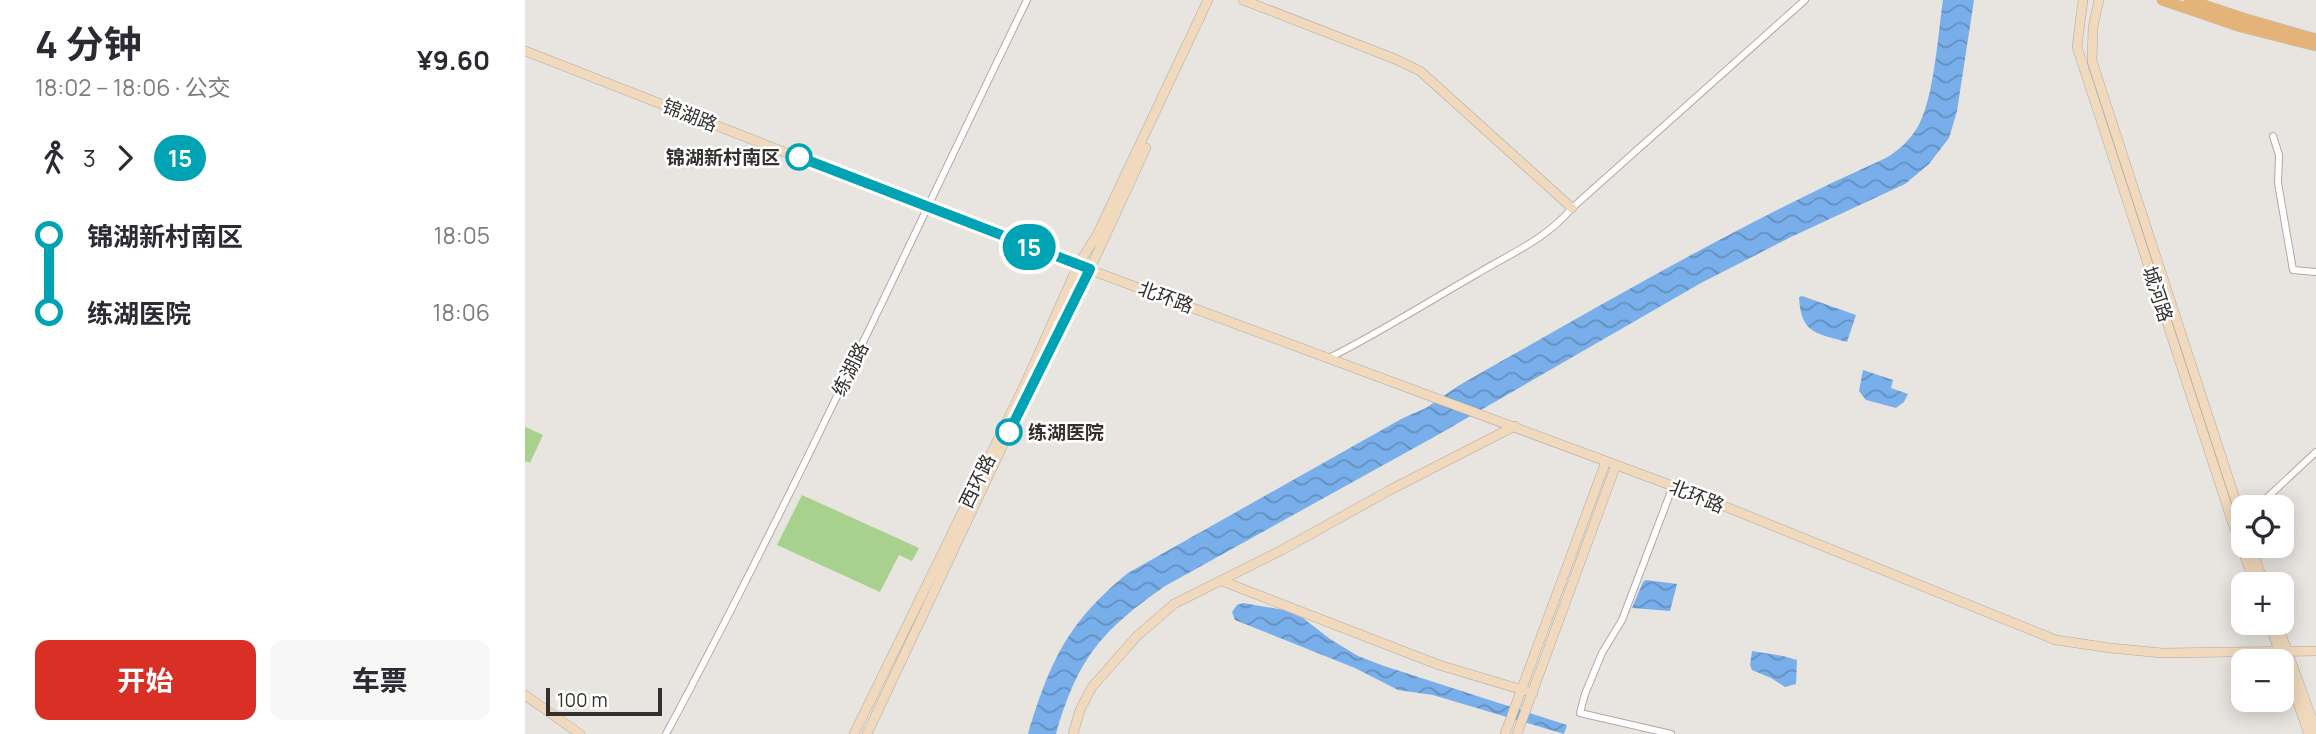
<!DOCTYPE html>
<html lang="zh">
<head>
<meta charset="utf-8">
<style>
	body { margin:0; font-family:Manrope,"Noto Sans SC",sans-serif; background:#f7f7f7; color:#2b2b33; height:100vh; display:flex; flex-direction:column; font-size:26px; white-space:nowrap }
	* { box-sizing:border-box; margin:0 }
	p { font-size:23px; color:#7c7c81 }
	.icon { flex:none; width:38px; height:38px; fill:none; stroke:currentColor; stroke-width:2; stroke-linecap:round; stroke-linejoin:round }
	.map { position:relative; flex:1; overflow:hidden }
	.details { display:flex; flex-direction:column; background:#fff; width:525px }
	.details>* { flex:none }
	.badge { padding:0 14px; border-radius:23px; font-size:24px; line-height:46px }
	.controls { position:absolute; left:1706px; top:495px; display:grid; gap:14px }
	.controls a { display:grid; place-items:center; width:63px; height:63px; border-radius:14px; background:#fff; box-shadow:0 4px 18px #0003; font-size:35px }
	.scale { position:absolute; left:21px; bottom:18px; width:116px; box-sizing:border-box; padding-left:7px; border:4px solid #32312f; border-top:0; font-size:19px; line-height:24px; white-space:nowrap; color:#32312f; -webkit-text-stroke:5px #fff; paint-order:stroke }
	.map>.badge { position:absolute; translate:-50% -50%; box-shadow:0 0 0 4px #fff }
	.legs { display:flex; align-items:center; gap:10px; height:77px; padding:0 35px; font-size:23px }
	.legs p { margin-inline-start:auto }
	.headline { display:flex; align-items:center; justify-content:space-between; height:119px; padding:0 35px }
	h1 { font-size:38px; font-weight:700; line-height:52px }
	.primary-button { display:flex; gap:14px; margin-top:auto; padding:14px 35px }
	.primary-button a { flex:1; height:80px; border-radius:14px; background:#d93025; color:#fff; font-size:28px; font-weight:700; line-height:80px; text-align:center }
	.primary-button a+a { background:#f7f7f7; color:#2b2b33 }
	ul { padding:0 35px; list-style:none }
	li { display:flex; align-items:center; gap:24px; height:77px; font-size:26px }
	li i { display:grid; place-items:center; width:10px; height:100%; margin:0 9px; background:currentColor }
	li i::after { content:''; width:18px; height:18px; margin:-9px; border:5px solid; border-radius:50%; background:#fff }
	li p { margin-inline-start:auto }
	li:first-child i { background:linear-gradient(#0000 50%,currentColor 0) }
	li:last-child i { background:linear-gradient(currentColor 50%,#0000 0) }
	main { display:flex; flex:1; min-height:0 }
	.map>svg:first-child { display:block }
</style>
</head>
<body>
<main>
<section class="details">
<div class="headline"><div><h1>4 分钟</h1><p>18:02 – 18:06 · 公交</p></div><b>¥9.60</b></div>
<div class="legs"><svg class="icon" aria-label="walk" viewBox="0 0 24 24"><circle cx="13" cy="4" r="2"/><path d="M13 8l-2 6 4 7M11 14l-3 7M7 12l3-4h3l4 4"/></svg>3<svg class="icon" aria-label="forward" viewBox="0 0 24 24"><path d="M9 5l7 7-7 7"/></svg><b class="badge" style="background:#00a3b4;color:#fff">15</b></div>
<ul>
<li><i style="color:#00a3b4"></i><b>锦湖新村南区</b><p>18:05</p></li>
<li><i style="color:#00a3b4"></i><b>练湖医院</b><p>18:06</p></li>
</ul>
<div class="primary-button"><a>开始</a><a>车票</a></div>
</section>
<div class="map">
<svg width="1791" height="734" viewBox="0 0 1791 734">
	<defs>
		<pattern id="water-waves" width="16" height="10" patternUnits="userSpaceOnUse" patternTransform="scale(1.75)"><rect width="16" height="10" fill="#78afea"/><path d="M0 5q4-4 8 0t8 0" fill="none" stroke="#638fbe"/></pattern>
	</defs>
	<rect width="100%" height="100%" fill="#e8e4e0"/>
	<path fill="#a7d18d" d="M0 427 18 435 5 463 0 461Z
		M277 495 394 548 387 561 374 555 355 592 252 545Z"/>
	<path fill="url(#water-waves)" d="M1418 0H1449L1432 111 1424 138 1404 164 1380 184 1266 237 1176 283 909 437 640 586C576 631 553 658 531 734H503C525 661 543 622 603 573L878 418 901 408 933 386C1074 306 1213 224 1361 158 1374 150 1384 141 1392 128 1409 101 1413 33 1418 0Z
		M1277 296 1331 315 1322 342C1291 333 1276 334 1274 297Z
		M1338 370 1368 380 1366 388 1383 394 1379 402 1371 408 1341 400 1334 391Z
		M1121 580 1152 584 1145 611 1107 608 1118 582Z
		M718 603 759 610 778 618 805 639 833 656 859 666 1042 725 1039 734 908 695 873 690 830 668 710 620 707 612 712 605Z
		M1227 651 1258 656 1272 660 1271 684 1260 687 1246 678 1227 670 1225 665Z"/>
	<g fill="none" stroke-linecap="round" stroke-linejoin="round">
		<g stroke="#aeaaa6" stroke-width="8">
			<path id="street" d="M1748 136 1754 155 1753 183 1768 270 1791 272
				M804 358C854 333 901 303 950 275 986 253 1019 241 1047 208L1280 0
				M1731 508 1791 452
				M141 734C270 494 383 245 502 0
				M1146 734 1055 713 1060 694 1077 653 1097 620 1148 486"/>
		</g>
		<g stroke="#aeaaa6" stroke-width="10">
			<path id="secondary" d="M718 0 870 59 895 71 1047 208
				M1558 0 1552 47 1707 521 1730 584
				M1574 0 1568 27 1567 61 1718 523
				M0 51 506 248 1164 492 1531 640 1585 648 1637 653 1791 651
				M1726 546 1739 584
				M697 581 914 665 1008 693
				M1744 623 1784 734
				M1752 623 1791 730
				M0 695 55 734
				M329 734 501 382 553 265 572 235 683 0
				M342 734 484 432 565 269 621 148
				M548 734 555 710 567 687 612 636 649 604 757 550 863 491 990 426
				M980 734 1081 461
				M992 734 1091 465"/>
		</g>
		<g stroke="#c2c1c1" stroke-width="11">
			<path id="primary" d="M1637 0 1716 27 1791 46
				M1664 0 1718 18 1791 39"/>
		</g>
		<use href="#street" stroke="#fff" stroke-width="6"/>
		<use href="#secondary" stroke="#f1d9bd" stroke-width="9"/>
		<use href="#primary" stroke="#e3b37a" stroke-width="10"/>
	</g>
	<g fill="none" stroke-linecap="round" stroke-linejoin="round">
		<g stroke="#fff" stroke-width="16">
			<path id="line-1" d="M274 157 565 269 484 432"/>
		</g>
		<use href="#line-1" stroke="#00a3b4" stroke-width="10"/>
	</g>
	<g fill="#fff" stroke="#00a3b4" stroke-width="3.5">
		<circle cx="274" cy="157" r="12"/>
		<circle cx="484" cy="432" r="12"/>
	</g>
	<g text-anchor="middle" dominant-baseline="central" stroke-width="5" stroke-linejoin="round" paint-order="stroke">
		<g font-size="19" fill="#32312f" stroke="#fff">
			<text transform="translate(165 115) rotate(21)">锦湖路</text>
			<text transform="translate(1633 294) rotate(72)">城河路</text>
			<text transform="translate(641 297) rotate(20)">北环路</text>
			<text transform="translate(325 369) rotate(-64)">练湖路</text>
			<text transform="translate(452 481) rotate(-64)">西环路</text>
			<text transform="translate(1172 496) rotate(22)">北环路</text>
		</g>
		<g font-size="19" font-weight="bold" fill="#32312f" stroke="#fff" text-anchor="end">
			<text x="255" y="157">锦湖新村南区</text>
			<text x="503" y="432" text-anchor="start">练湖医院</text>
		</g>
	</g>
</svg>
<div class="controls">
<a><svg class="icon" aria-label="locate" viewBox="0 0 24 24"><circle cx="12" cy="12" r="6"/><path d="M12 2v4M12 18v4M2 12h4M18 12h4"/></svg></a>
<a>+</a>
<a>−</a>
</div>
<div class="scale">100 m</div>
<b class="badge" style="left:504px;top:247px;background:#00a3b4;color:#fff">15</b>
</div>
</main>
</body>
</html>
